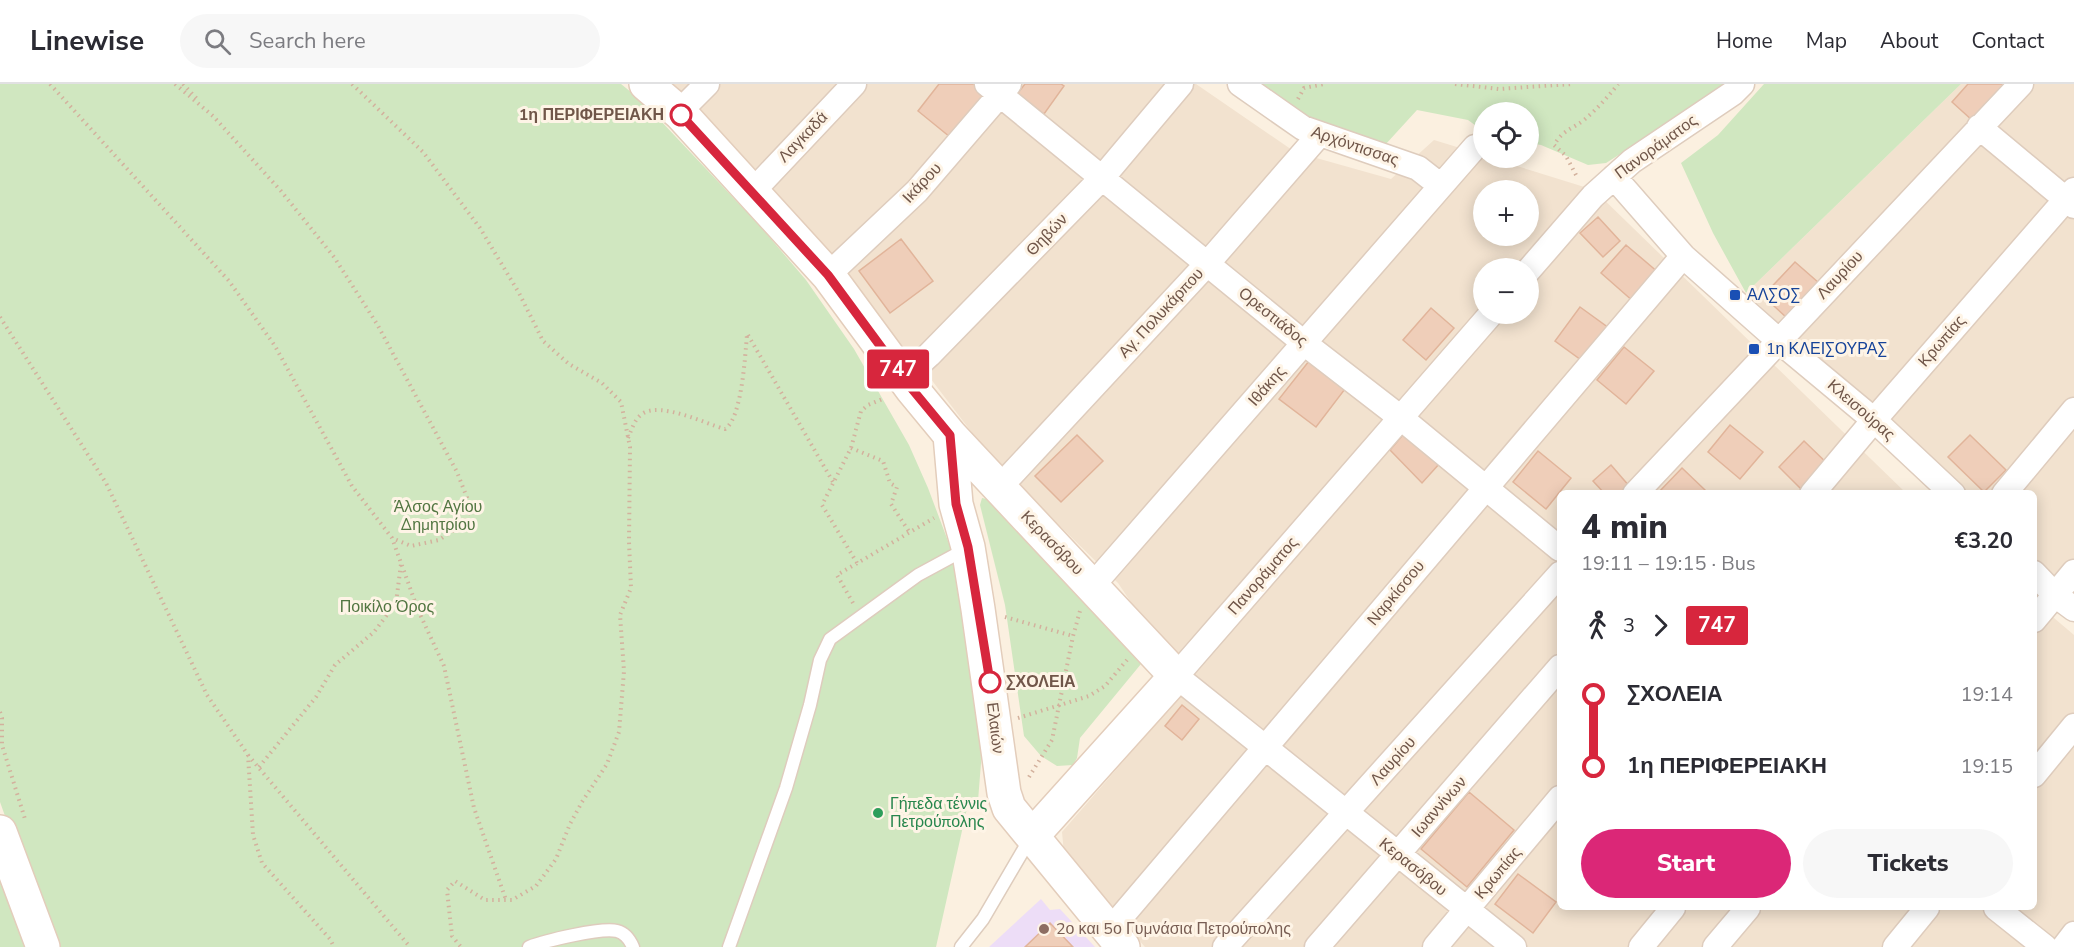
<!DOCTYPE html>
<html lang="en">
<head>
<meta charset="utf-8">
<style>
	body { margin:0; font-family:"Nunito Sans",sans-serif; background:#f7f7f7; color:#2b2b33; height:100vh; display:flex; flex-direction:column; font-size:22px; white-space:nowrap }
	* { box-sizing:border-box; margin:0 }
	p { font-size:20px; color:#7c7c81 }
	.icon { flex:none; width:33px; height:33px; fill:none; stroke:currentColor; stroke-width:2; stroke-linecap:round; stroke-linejoin:round }
	.map { position:relative; flex:1; overflow:hidden }
	.details { position:absolute; left:1557px; top:406px; width:480px; height:420px; display:flex; flex-direction:column; background:#fff; border-radius:9px; box-shadow:0 3px 15px #0003 }
	.details>* { flex:none }
	.badge { padding:0 12px; border-radius:4px; font-size:21px; line-height:39px }
	.buttons { position:absolute; left:1473px; top:18px; display:grid; gap:12px }
	.buttons a { display:grid; place-items:center; width:66px; height:66px; border-radius:50%; background:#fff; box-shadow:0 3px 15px #0003; font-size:30px }
	.map>.badge { position:absolute; translate:-50% -50%; box-shadow:0 0 0 3px #fff }
	.legs { display:flex; align-items:center; gap:9px; height:66px; padding:0 24px; font-size:20px }
	.legs p { margin-inline-start:auto }
	.headline { display:flex; align-items:center; justify-content:space-between; height:102px; padding:0 24px }
	h1 { font-size:33px; font-weight:800; line-height:45px }
	.primary-button { display:flex; gap:12px; margin-top:auto; padding:12px 24px }
	.primary-button a { flex:1; height:69px; border-radius:36px; background:#db2777; color:#fff; font-size:24px; font-weight:800; line-height:69px; text-align:center }
	.primary-button a+a { background:#f7f7f7; color:#2b2b33 }
	ul { padding:0 24px; list-style:none }
	li { display:flex; align-items:center; gap:21px; height:72px; font-size:22px }
	li i { display:grid; place-items:center; width:9px; height:100%; margin:0 8px; background:currentColor }
	li i::after { content:''; width:15px; height:15px; margin:-8px; border:4px solid; border-radius:50%; background:#fff }
	li p { margin-inline-start:auto }
	li:first-child i { background:linear-gradient(#0000 50%,currentColor 0) }
	li:last-child i { background:linear-gradient(currentColor 50%,#0000 0) }
	header { display:flex; align-items:center; gap:36px; box-sizing:border-box; height:84px; padding:0 30px; background:#fff; border-bottom:2px solid #e1e1e2 }
	header strong { font-size:28px }
	nav { display:flex; gap:33px; margin-inline-start:auto; font-size:21px }
	.search { width:420px; height:54px; background:#f7f7f7; display:flex; align-items:center; gap:15px; box-sizing:border-box; padding:0 21px; border-radius:33px; color:#7c7c81; font-size:22px }
	.map>svg:first-child { display:block }
</style>
</head>
<body>
<header>
<strong>Linewise</strong>
<div class="search"><svg class="icon" aria-label="search" viewBox="0 0 24 24"><circle cx="10" cy="10" r="6"/><path d="M15 15l6 6"/></svg>Search here</div>
<nav><a>Home</a><a>Map</a><a>About</a><a>Contact</a></nav>
</header>
<div class="map">
<svg width="2074" height="863" viewBox="0 0 2074 863">
	<rect width="100%" height="100%" fill="#fbf0e0"/>
	<path fill="#f2e2cf" fill-rule="evenodd" d="M663 0H1196L1295 68 1391 95 1434 56 1483 71 1484 74H1491L1594 106 1906 409 1560 410V824H2034V517L2074 551V863H1145L1064 769 1062 748 1188 603 1118 499 1018 401 986 367 927 290 852 204 802 137 719 52ZM1484 106H1528V152H1484ZM1484 184H1528V230H1484Z
		M1961 0H2074V517L2034 484V410L1953 409 1869 322 1746 209Z"/>
	<path fill="#edddf7" d="M1041 815 1050 826 1060 825 1095 863H989Z"/>
	<path fill="#d0e7c0" d="M0 0H621L642 17 759 141 806 196 854 265 909 361 928 404 951 465 960 501 980 627 981 679 978 717 968 720 936 863H52L0 718Z
		M1253 0H1727L1723 5 1606 79 1588 81 1541 61 1529 59 1528 28H1484L1483 47 1468 36 1417 26 1385 61 1302 36Z
		M1764 0H1961L1746 209 1713 149 1681 79 1718 51Z
		M982 414 987 415 1139 574 1141 580 1080 654 1077 674 1073 681 1057 682 1041 672 1024 652 1005 521 980 421Z
		M0 778 30 863H0Z"/>
	<path fill="#efceb9" stroke="#e1b49a" stroke-width="1.5" d="M939 0H975L986 8 950 53 918 27Z
		M1025 0H1061L1064 2 1044 30 1017 10Z
		M1968 0H2003L2005 2 1973 37 1952 18Z
		M1598 133 1620 157 1603 173 1580 149Z
		M901 155 933 197 890 229 859 187Z
		M1626 161 1659 189 1634 218 1601 189Z
		M1795 178 1819 199 1787 234 1763 212Z
		M1580 223 1613 247 1588 281 1555 257Z
		M1431 224 1454 244 1426 276 1403 256Z
		M1624 263 1654 287 1626 320 1597 296Z
		M1309 277 1345 305 1316 343 1279 315Z
		M1730 341 1763 368 1740 395 1708 368Z
		M1407 346 1440 379 1422 399 1390 366Z
		M1077 351 1103 377 1061 418 1035 392Z
		M1970 351 2006 386 1984 408 1948 373Z
		M1804 357 1833 385 1806 410 1779 383Z
		M1538 367 1571 394 1546 425 1513 398Z
		M1611 381 1630 403 1622 410H1605L1593 397Z
		M1682 384 1705 406 1701 410H1657Z
		M1182 621 1199 635 1182 656 1165 642Z
		M1469 708 1514 746 1467 803 1421 765Z
		M1518 790 1556 818 1533 849 1495 820Z
		M1050 839 1073 863H1025Z"/>
	<g fill="none" stroke-linecap="round" stroke-linejoin="round">
		<g stroke="#deccbd" stroke-width="15">
			<path id="lane" d="M529 863C544 857 602 843 617 847 625 849 630 856 633 863
				M729 863 786 704 810 621 820 576 830 555 918 491 966 465
				M961 863 983 835 1031 753"/>
		</g>
		<g stroke="#deccbd" stroke-width="27">
			<path id="street" d="M987 0 1304 259 1401 334 1560 465
				M1240 0 1303 44 1418 84 1441 102
				M679 28 707 0
				M1979 43 2074 122
				M1614 93 1683 172 1779 257 1874 336 1953 410
				M753 107 854 0
				M1528 187 1593 112 1632 77 1733 9 1742 0
				M828 191 917 107 1009 0
				M1491 230 1176 592 1514 863
				M904 294 929 271 1102 94 1181 0
				M998 403 1011 391 1207 180 1320 50
				M1635 410 2021 0
				M1812 410 1874 336 2074 106
				M2004 410 2074 326
				M2034 489 2055 511 2074 525
				M1093 501 1475 63
				M2034 536 2074 488
				M2034 691 2074 642
				M1996 824 2045 863
				M1110 846 1683 172
				M1225 863 1560 490
				M1317 863 1560 583
				M1435 863 1560 714
				M1641 863 1673 824
				M1715 863 1748 824
				M1895 863 1927 824
				M2064 863 2074 850"/>
		</g>
		<g stroke="#e3cdbb" stroke-width="36">
			<path id="secondary" d="M646 0 681 30 828 191 912 305 950 351 1176 592 1032 752
				M950 351 956 420 968 463 978 525 1004 709 1009 724 1018 735 1123 863
				M0 748 43 863"/>
		</g>
		<path stroke="#d3b19d" stroke-width="4" stroke-dasharray="1.5 4.5" stroke-linecap="butt" d="M50 0 229 197 275 262 352 402 392 454 418 526 444 582 474 724 506 816
			M175 0 213 32 281 107 334 173 377 240 457 388 471 424 463 440 439 456 411 462 392 454
			M183 0 198 16
			M352 0 423 68 480 144 519 209 543 257 569 280 602 299 621 318 630 363 629 458 631 504 620 531 624 587 619 648 607 680 582 718 570 740 556 775 536 802 512 816H485L455 797 447 806 452 852 461 863
			M1455 0 1499 5 1572 0
			M1298 15 1304 4 1324 0
			M1576 91 1566 72 1554 61C1563 46 1572 45 1584 36 1597 25 1608 13 1618 0
			M0 233 106 399 207 611 248 671 253 751 262 779 330 855 334 863
			M748 251 833 398
			M628 354C632 345 634 336 642 330 660 317 706 340 725 345 742 334 745 272 747 251
			M851 364 883 377 890 399 897 403 891 420 910 449
			M857 479 822 421 851 364 861 327 868 321 885 314
			M853 519 837 491 934 434
			M1005 533 1073 552
			M0 628 2 634V661L25 735
			M1018 634 1089 612 1105 602 1127 576
			M248 671 410 863
			M259 683 316 613 335 581 374 548 396 519 401 480
			M1029 693 1052 656 1073 552 1080 527"/>
		<use href="#lane" stroke="#fff" stroke-width="12"/>
		<use href="#street" stroke="#fff" stroke-width="24"/>
		<use href="#secondary" stroke="#fff" stroke-width="33"/>
	</g>
	<g fill="none" stroke-linecap="round" stroke-linejoin="round">
		<g stroke="#fff" stroke-width="14">
			<path id="line-1" d="M681 31 828 191 912 305 950 351 956 420 968 463 990 598"/>
		</g>
		<use href="#line-1" stroke="#d7263d" stroke-width="9"/>
	</g>
	<g fill="#fff" stroke="#d7263d" stroke-width="3">
		<circle cx="681" cy="31" r="10"/>
		<circle cx="990" cy="598" r="10"/>
	</g>
	<g fill="#1a4fb4" stroke="#fef4e6" stroke-width="2">
		<rect x="1729" y="205" width="12" height="12" rx="3"/>
		<rect x="1748" y="259" width="12" height="12" rx="3"/>
	</g>
	<circle fill="#2e9e5b" stroke="#fef4e6" stroke-width="2" cx="878" cy="729" r="6"/>
	<circle fill="#8d6e63" stroke="#fef4e6" stroke-width="2" cx="1044" cy="845" r="6"/>
	<g text-anchor="middle" dominant-baseline="central" stroke-width="6" stroke-linejoin="round" paint-order="stroke">
		<g font-size="16" font-weight="bold" fill="#705649" stroke="#fef4e6" text-anchor="end">
			<text x="664" y="31">1η ΠΕΡΙΦΕΡΕΙΑΚΗ</text>
			<text x="1006" y="598" text-anchor="start">ΣΧΟΛΕΙΑ</text>
		</g>
		<g font-size="16" fill="#705649" stroke="#fef4e6">
			<text transform="translate(803 53) rotate(-46)">Λαγκαδά</text>
			<text transform="translate(1355 62) rotate(19)">Αρχόντισσας</text>
			<text transform="translate(1656 63) rotate(-36)">Πανοράματος</text>
			<text transform="translate(922 99) rotate(-47)">Ικάρου</text>
			<text transform="translate(1047 151) rotate(-46)">Θηβών</text>
			<text transform="translate(1840 191) rotate(-47)">Λαυρίου</text>
			<text transform="translate(1161 229) rotate(-47)">Αγ. Πολυκάρπου</text>
			<text transform="translate(1273 233) rotate(39)">Ορεστιάδος</text>
			<text transform="translate(1942 257) rotate(-49)">Κρωπίας</text>
			<text transform="translate(1267 302) rotate(-49)">Ιθάκης</text>
			<text transform="translate(1861 326) rotate(41)">Κλεισούρας</text>
			<text transform="translate(1052 459) rotate(46)">Κερασόβου</text>
			<text transform="translate(1263 492) rotate(-49)">Πανοράματος</text>
			<text transform="translate(1396 509) rotate(-50)">Ναρκίσσου</text>
			<text transform="translate(995 644) rotate(83)">Ελαιών</text>
			<text transform="translate(1393 677) rotate(-48)">Λαυρίου</text>
			<text transform="translate(1439 723) rotate(-49)">Ιωαννίνων</text>
			<text transform="translate(1413 783) rotate(39)">Κερασόβου</text>
			<text transform="translate(1498 789) rotate(-50)">Κρωπίας</text>
		</g>
		<g font-size="16" fill="#164399" stroke="#fef4e6" text-anchor="start">
			<text x="1747" y="211">ΑΛΣΟΣ</text>
			<text x="1766" y="265">1η ΚΛΕΙΣΟΥΡΑΣ</text>
		</g>
		<g font-size="16" fill="#527642" stroke="#fef4e6">
			<text x="438" y="423">Άλσος Αγίου<tspan x="438" dy="18">Δημητρίου</tspan></text>
			<text x="387" y="523">Ποικίλο Όρος</text>
		</g>
		<g font-size="16" fill="#27864d" stroke="#fef4e6" text-anchor="start">
			<text x="890" y="720">Γήπεδα τέννις<tspan x="890" dy="18">Πετρούπολης</tspan></text>
		</g>
		<g font-size="16" fill="#785e54" stroke="#fef4e6" text-anchor="start">
			<text x="1056" y="845">2ο και 5ο Γυμνάσια Πετρούπολης</text>
		</g>
	</g>
</svg>
<div class="buttons">
<a><svg class="icon" aria-label="locate" viewBox="0 0 24 24"><circle cx="12" cy="12" r="6"/><path d="M12 2v4M12 18v4M2 12h4M18 12h4"/></svg></a>
<a>+</a>
<a>−</a>
</div>
<b class="badge" style="left:898px;top:285px;background:#d7263d;color:#fff">747</b>
<section class="details">
<div class="headline"><div><h1>4 min</h1><p>19:11 – 19:15 · Bus</p></div><b>€3.20</b></div>
<div class="legs"><svg class="icon" aria-label="walk" viewBox="0 0 24 24"><circle cx="13" cy="4" r="2"/><path d="M13 8l-2 6 4 7M11 14l-3 7M7 12l3-4h3l4 4"/></svg>3<svg class="icon" aria-label="forward" viewBox="0 0 24 24"><path d="M9 5l7 7-7 7"/></svg><b class="badge" style="background:#d7263d;color:#fff">747</b></div>
<ul>
<li><i style="color:#d7263d"></i><b>ΣΧΟΛΕΙΑ</b><p>19:14</p></li>
<li><i style="color:#d7263d"></i><b>1η ΠΕΡΙΦΕΡΕΙΑΚΗ</b><p>19:15</p></li>
</ul>
<div class="primary-button"><a>Start</a><a>Tickets</a></div>
</section>
</div>
</body>
</html>
